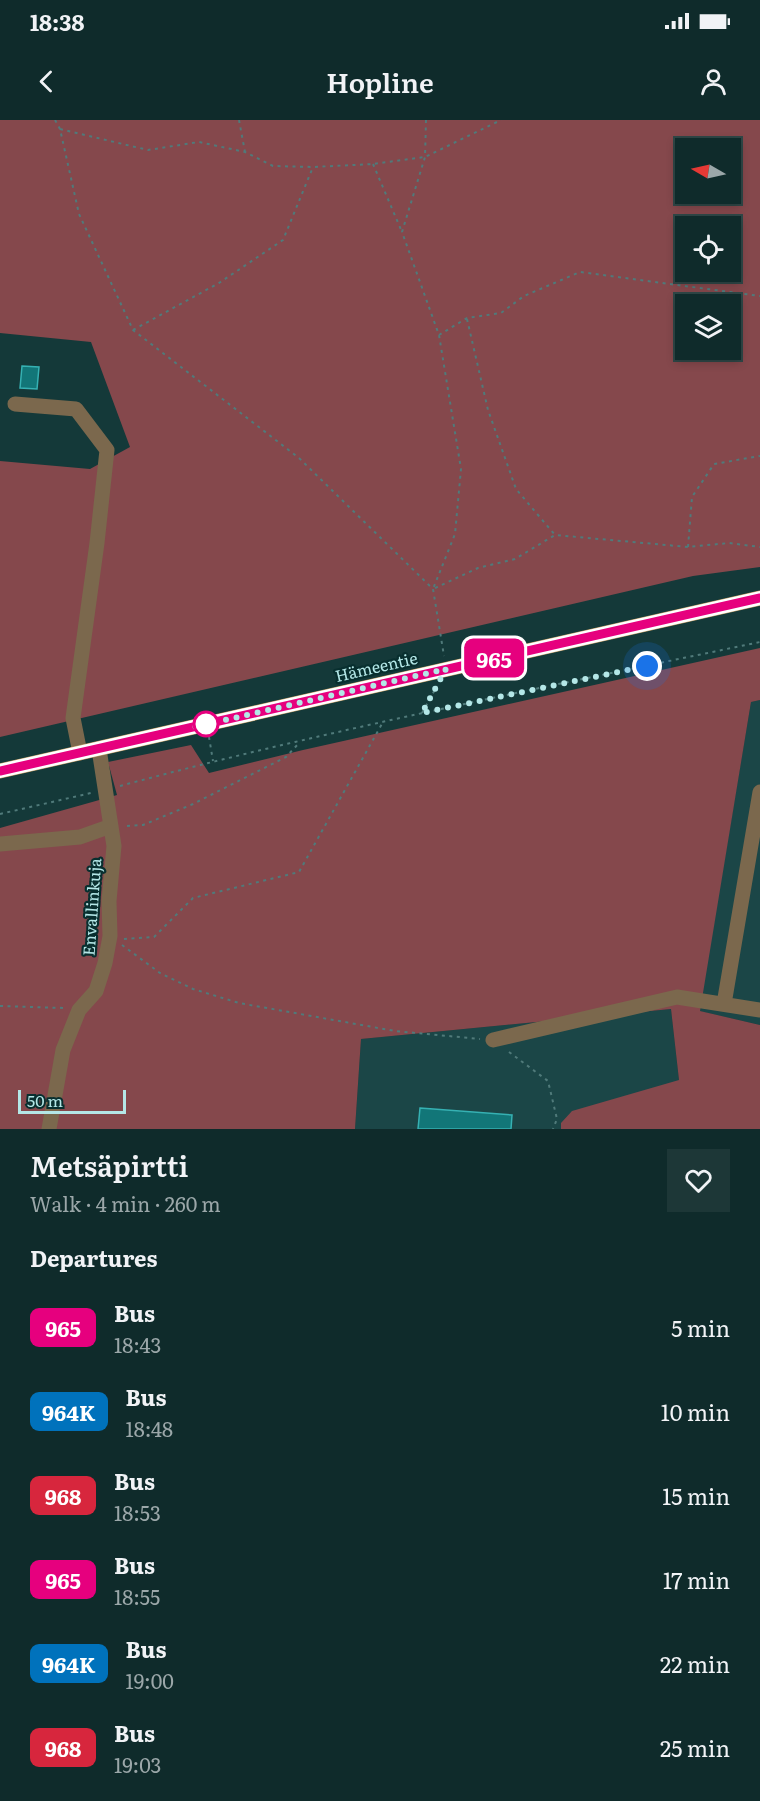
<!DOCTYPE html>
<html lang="en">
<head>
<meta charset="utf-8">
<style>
	body { margin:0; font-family:Literata,serif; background:#1d3737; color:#f1f3f6; height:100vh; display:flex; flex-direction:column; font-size:22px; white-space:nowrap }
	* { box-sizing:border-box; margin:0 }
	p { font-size:20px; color:#9ba7a9 }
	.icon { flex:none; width:33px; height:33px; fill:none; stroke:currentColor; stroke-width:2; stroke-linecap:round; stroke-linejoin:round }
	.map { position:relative; height:1009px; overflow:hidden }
	.drawer { display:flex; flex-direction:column; background:#0f2b2b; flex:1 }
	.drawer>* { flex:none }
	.badge { padding:0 12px; border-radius:9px; font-size:21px; line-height:39px }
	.needle { width:39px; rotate:279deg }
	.tools { position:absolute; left:675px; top:18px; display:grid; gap:12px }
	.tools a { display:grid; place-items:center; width:66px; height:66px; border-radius:0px; background:#0f2b2b; box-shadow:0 3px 9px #0003,0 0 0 2px #2f4747; font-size:30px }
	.scale { position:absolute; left:18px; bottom:15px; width:108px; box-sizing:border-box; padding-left:6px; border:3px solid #b4e7e7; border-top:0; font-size:16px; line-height:21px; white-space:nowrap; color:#b4e7e7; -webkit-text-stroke:4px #082f2f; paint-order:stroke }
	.you { position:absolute; width:30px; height:30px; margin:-15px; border:4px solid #fff; border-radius:50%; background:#1a73e8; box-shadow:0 0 0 9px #1a73e833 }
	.map>.badge { position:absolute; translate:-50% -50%; box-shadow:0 0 0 3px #fff }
	h2 { padding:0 30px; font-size:22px; line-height:54px }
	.round { display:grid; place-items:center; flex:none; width:63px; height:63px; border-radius:0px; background:#1d3737 }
	.headline { display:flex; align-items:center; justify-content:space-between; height:102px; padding:0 30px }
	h1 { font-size:28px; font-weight:600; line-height:45px }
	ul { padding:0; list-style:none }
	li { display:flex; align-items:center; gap:18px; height:84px; padding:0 30px }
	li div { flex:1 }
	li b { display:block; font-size:22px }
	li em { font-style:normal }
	li .badge { min-width:66px; font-weight:700; text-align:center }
	.status { display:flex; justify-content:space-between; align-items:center; height:42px; padding:0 30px; background:#0f2b2b; direction:ltr }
	.status svg { height:16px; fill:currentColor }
	header { display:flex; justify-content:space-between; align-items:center; height:78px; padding:0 30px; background:#0f2b2b; font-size:27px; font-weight:600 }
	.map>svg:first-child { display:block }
</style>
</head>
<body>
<div class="status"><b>18:38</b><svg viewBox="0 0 49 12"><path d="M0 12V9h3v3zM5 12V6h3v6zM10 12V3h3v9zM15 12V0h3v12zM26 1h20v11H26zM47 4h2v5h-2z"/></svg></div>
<header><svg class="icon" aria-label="back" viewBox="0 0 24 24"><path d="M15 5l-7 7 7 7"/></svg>Hopline<svg class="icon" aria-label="person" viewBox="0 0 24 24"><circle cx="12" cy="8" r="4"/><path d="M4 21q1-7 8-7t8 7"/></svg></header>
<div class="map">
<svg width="760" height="1009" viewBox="0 0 760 1009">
	<rect width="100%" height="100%" fill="#143939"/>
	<path fill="#1b4647" d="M760 580V905L699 891 751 582Z
		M671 889 679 960 691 1009H355L361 919Z"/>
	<path fill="#85484c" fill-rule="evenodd" d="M0 0H760V447L693 456 0 617V341L90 349 130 327 91 222 0 213ZM686 28H730V74H686ZM686 106H730V152H686ZM686 184H730V230H686Z
		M760 528V580L751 582 700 891 760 905V1009H561V1003L572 991 679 960 671 889 361 919 355 1009H0V708L117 675 108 642 191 625 209 653 303 630Z"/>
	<path fill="#127678" stroke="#36b1b3" stroke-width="1.5" d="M22 246 39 247 37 269 20 268Z
		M420 988 512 995 511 1009H418Z"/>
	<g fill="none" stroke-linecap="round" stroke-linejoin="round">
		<path stroke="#507a7a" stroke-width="2" stroke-dasharray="3 4.5" stroke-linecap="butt" d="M55 0 60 9 79 94 133 210 299 338 433 469 444 536
			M239 0 245 32
			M426 0 425 37 402 112 439 215 461 349 455 414 433 469 478 448 515 439 555 415 688 427 729 423 760 427
			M60 9 148 30 199 22 245 32 273 46 313 47 373 44 425 37 501 0
			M373 44 402 112
			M467 199 488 290 516 369 555 415
			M133 210 219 163 283 120 313 47
			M439 215 467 198 501 193 524 176 580 152 760 176
			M688 427 692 377 714 344 760 336
			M422 593 437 566
			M209 617 213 641
			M120 666C331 609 546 567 760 522
			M0 694 91 673
			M127 706 143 705 193 684 286 637 300 622
			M124 819 154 817 193 778 299 752 383 602
			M122 825 160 853 193 869 239 883 395 911 480 919
			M0 886 64 888
			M509 932 548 961 557 999 553 1009"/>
		<path stroke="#7b684d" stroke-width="15" d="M15 284 76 289 107 330 97 423 73 598 80 633
			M0 724 80 717 111 706
			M724 884 760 672
			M493 920 677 877 760 890
			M49 1009 63 930 79 890 96 871 105 843 110 816 109 781 114 726 99 629"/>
		<path stroke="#c49d62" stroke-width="15" d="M0 651 760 478"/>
	</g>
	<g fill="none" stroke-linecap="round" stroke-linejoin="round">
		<g stroke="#fff" stroke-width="14">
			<path id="line" d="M0 651 760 478"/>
		</g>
		<use href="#line" stroke="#e6007e" stroke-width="9"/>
		<path stroke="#b4e7e7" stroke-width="6" stroke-dasharray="0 10.8" d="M206 604 195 607 446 549 422 593 647 546"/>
	</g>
	<circle fill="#fff" stroke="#e6007e" stroke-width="3" cx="206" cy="604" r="12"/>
	<g text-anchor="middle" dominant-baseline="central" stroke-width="4.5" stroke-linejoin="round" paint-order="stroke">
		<g font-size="16" fill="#b4e7e7" stroke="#082f2f">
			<text transform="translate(376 546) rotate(-13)">Hämeentie</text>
			<text transform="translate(91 787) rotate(-86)">Envallinkuja</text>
		</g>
	</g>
</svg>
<div class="tools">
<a><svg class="needle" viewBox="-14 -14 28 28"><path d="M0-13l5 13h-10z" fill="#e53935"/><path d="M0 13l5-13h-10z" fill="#9ba7a9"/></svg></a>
<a><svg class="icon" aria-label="locate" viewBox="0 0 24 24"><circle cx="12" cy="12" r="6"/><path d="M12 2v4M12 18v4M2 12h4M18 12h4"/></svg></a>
<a><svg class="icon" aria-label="layers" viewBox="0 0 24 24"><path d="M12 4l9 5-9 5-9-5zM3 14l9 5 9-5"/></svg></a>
</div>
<div class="scale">50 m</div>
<div class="you" style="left:647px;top:546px"></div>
<b class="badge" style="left:494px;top:538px;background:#e6007e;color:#fff">965</b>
</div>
<section class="drawer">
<div class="headline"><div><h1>Metsäpirtti</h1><p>Walk · 4 min · 260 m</p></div><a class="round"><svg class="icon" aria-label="heart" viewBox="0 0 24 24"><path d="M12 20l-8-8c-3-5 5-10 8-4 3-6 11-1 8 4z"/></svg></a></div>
<h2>Departures</h2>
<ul>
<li><span class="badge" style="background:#e6007e;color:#fff">965</span><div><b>Bus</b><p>18:43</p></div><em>5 min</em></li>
<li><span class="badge" style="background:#0072bc;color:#fff">964K</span><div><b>Bus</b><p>18:48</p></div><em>10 min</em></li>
<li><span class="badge" style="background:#d7263d;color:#fff">968</span><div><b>Bus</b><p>18:53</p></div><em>15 min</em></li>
<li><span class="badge" style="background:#e6007e;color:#fff">965</span><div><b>Bus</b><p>18:55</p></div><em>17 min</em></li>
<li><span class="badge" style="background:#0072bc;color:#fff">964K</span><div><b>Bus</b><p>19:00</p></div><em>22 min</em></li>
<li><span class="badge" style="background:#d7263d;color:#fff">968</span><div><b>Bus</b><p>19:03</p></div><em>25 min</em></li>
</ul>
</section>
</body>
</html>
